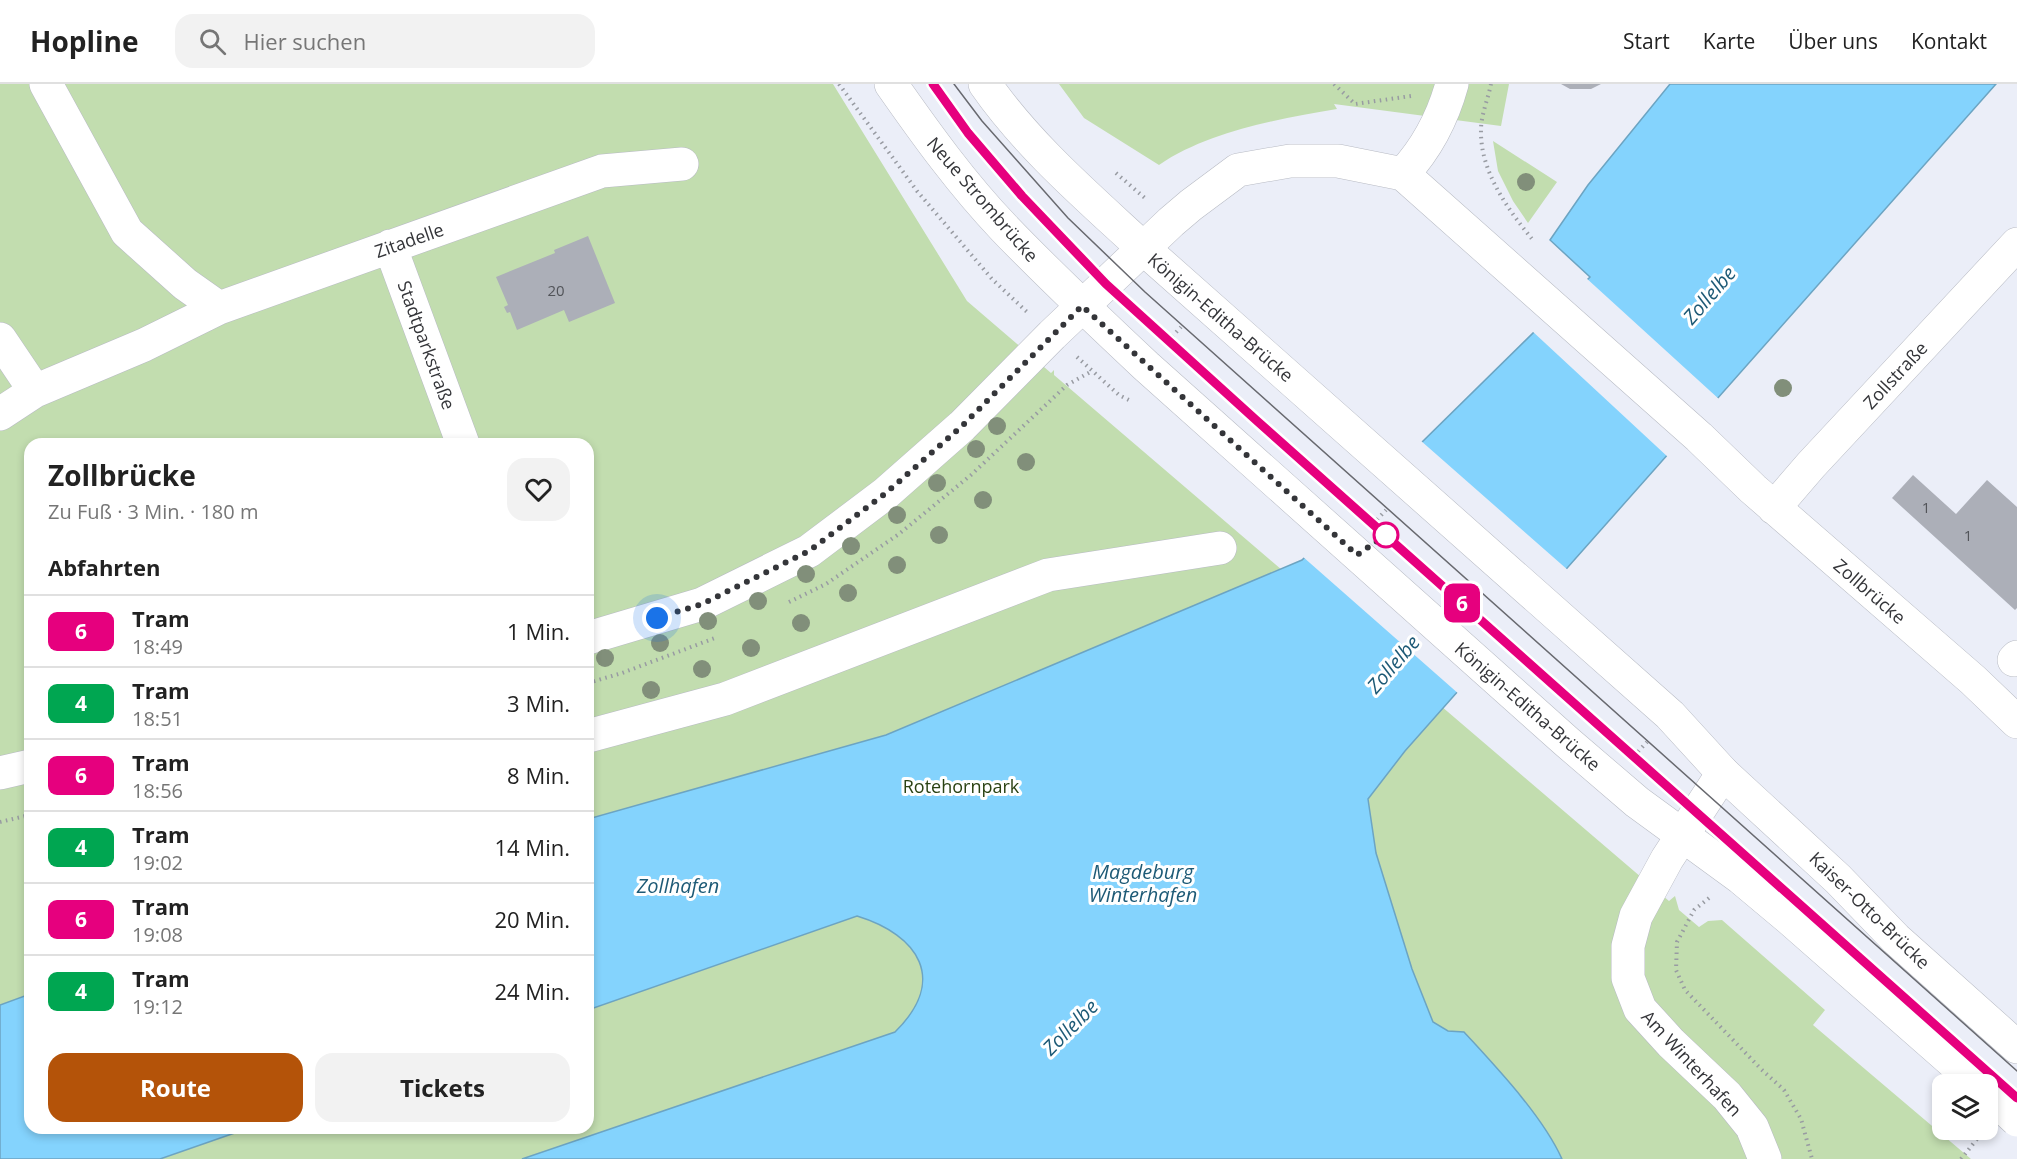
<!DOCTYPE html>
<html lang="de">
<head>
<meta charset="utf-8">
<style>
	body { margin:0; font-family:"Open Sans",sans-serif; background:#f2f2f2; color:#222; height:100vh; display:flex; flex-direction:column; font-size:22px; white-space:nowrap }
	* { box-sizing:border-box; margin:0 }
	p { font-size:20px; color:#767676 }
	.icon { flex:none; width:33px; height:33px; fill:none; stroke:currentColor; stroke-width:2; stroke-linecap:round; stroke-linejoin:round }
	.map { position:relative; flex:1; overflow:hidden }
	.panel { position:absolute; left:24px; top:354px; width:570px; height:696px; display:flex; flex-direction:column; background:#fff; border-radius:18px; box-shadow:0 3px 9px #0003 }
	.panel>* { flex:none }
	.badge { padding:0 12px; border-radius:9px; font-size:21px; line-height:39px }
	.buttons { position:absolute; left:1932px; top:990px; display:grid; gap:12px }
	.buttons a { display:grid; place-items:center; width:66px; height:66px; border-radius:12px; background:#fff; box-shadow:0 3px 9px #0003; font-size:30px }
	.you { position:absolute; width:30px; height:30px; margin:-15px; border:4px solid #fff; border-radius:50%; background:#1a73e8; box-shadow:0 0 0 9px #1a73e833 }
	.map>.badge { position:absolute; translate:-50% -50%; box-shadow:0 0 0 3px #fff }
	h2 { padding:0 24px; font-size:22px; line-height:54px }
	.round { display:grid; place-items:center; flex:none; width:63px; height:63px; border-radius:18px; background:#f2f2f2 }
	.overview { display:flex; align-items:center; justify-content:space-between; height:102px; padding:0 24px }
	h1 { font-size:28px; font-weight:700; line-height:45px }
	.cta { display:flex; gap:12px; margin-top:auto; padding:12px 24px }
	.cta a { flex:1; height:69px; border-radius:18px; background:#b45309; color:#fff; font-size:24px; font-weight:700; line-height:69px; text-align:center }
	.cta a+a { background:#f2f2f2; color:#222 }
	ul { padding:0; list-style:none }
	li { display:flex; align-items:center; gap:18px; height:72px; padding:0 24px; border-top:2px solid #e0e0e0 }
	li div { flex:1 }
	li b { display:block; font-size:22px }
	li em { font-style:normal }
	li .badge { min-width:66px; font-weight:700; text-align:center }
	header { display:flex; align-items:center; gap:36px; box-sizing:border-box; height:84px; padding:0 30px; background:#fff; border-bottom:2px solid #e0e0e0 }
	header strong { font-size:28px }
	nav { display:flex; gap:33px; margin-inline-start:auto; font-size:21px }
	.search { width:420px; height:54px; background:#f2f2f2; display:flex; align-items:center; gap:15px; box-sizing:border-box; padding:0 21px; border-radius:18px; color:#767676; font-size:22px }
	.map>svg:first-child { display:block }
</style>
</head>
<body>
<header>
<strong>Hopline</strong>
<div class="search"><svg class="icon" aria-label="search" viewBox="0 0 24 24"><circle cx="10" cy="10" r="6"/><path d="M15 15l6 6"/></svg>Hier suchen</div>
<nav><a>Start</a><a>Karte</a><a>Über uns</a><a>Kontakt</a></nav>
</header>
<div class="map">
<svg width="2017" height="1075" viewBox="0 0 2017 1075">
	<rect width="100%" height="100%" fill="#ebeef8"/>
	<path fill="#c2ddaf" fill-rule="evenodd" d="M0 0H833L967 217 1051 289 1054 286V291L1669 817 1675 812 1679 826 1699 843 1708 837 1722 836 1825 926 1813 941 1971 1075H0ZM30 360H588V1044H30Z
		M1059 0H1509L1501 42 1334 20 1337 25C1279 35 1209 47 1159 81L1084 34Z
		M1493 57 1557 98 1528 139 1513 117 1498 87Z"/>
	<path fill="#84d3fd" stroke="#6ca4c2" stroke-width="1.5" d="M1670 0H1996L1405 667 1368 715 1376 769 1412 885 1433 938 1448 947 1464 948C1496 983 1542 1031 1562 1075H522L895 948C948 896 919 851 857 832L588 926V735L886 651 1302 476 1590 193 1550 156 1588 101Z
		M30 910V1044H249L160 1075H0V921Z"/>
	<path fill="#ebeef8" d="M1585 193 1720 316 1669 374 1531 246Z
		M1420 356 1569 487 1460 611 1302 472Z"/>
	<path fill="#acafb8" d="M1561 0H1601L1591 5H1570Z
		M588 152 615 219 569 238 564 226 517 246 510 228 507 229 504 223 508 221 496 193 555 169 554 166Z
		M1913 391 1956 430 1987 396 2017 423V524L2015 526 1892 414Z"/>
	<g fill="none" stroke-linecap="round" stroke-linejoin="round">
		<g stroke="#b8bbc4" stroke-width="34">
			<path id="minor" d="M46 0 127 148 185 200 219 224
				M1403 90C1426 65 1443 33 1452 0
				M390 162 463 360
				M0 255 35 307
				M0 330 35 307 144 261 219 224 602 87 682 80
				M1774 424 1811 381 2017 160
				M588 554 702 520 809 467 886 409 962 342 1052 251 1171 138 1191 121 1238 86 1290 77H1338L1403 90 1699 353 1753 405 1973 596 2017 638
				M2014 576 2017 573
				M588 652 725 615 1048 491 1220 464
				M0 689 30 682
				M1723 689 1667 775 1636 832 1628 862V894L1640 925 1671 959 1727 1012 1752 1043 1765 1075"/>
		</g>
		<g stroke="#b8bbc4" stroke-width="34">
			<path id="major" d="M891 0C926 50 962 100 1004 144 1050 192 1098 237 1146 282L1567 658 1637 718 1741 794 1790 835 1978 1000
				M985 0C1029 63 1088 113 1144 165L1670 631 1723 689 1838 795 1896 855 2017 963"/>
		</g>
		<path stroke="#989ba2" stroke-width="4" stroke-dasharray="1.5 4.5" stroke-linecap="butt" d="M839 0 917 107 992 195 1027 228
			M1334 0 1355 20 1411 12
			M1491 0C1488 15 1481 31 1481 46 1480 87 1507 124 1532 155
			M1116 89 1146 115
			M1168 257 1181 243
			M1077 273 1119 311 1129 316
			M1373 440 1386 426
			M789 518 826 500 899 450 971 391 1067 301 1092 287
			M588 599 622 589 715 554
			M1634 672 1647 658
			M0 738 30 731
			M1709 814 1694 826 1677 858 1676 886 1685 906 1761 985 1784 1006 1801 1035 1812 1075
			M1961 1075 1981 1050"/>
		<use href="#minor" stroke="#fff" stroke-width="33"/>
		<use href="#major" stroke="#fff" stroke-width="33"/>
		<path stroke="#68696f" stroke-width="1.5" d="M933 0C985 72 1043 138 1106 200L2017 1014
			M954 0 982 37 1068 134 1145 208 2017 987"/>
		<g stroke="#b8bbc4" stroke-width="34" stroke-linecap="butt">
			<path id="major-bridge" d="M1988 1009 2017 1036"/>
		</g>
		<use href="#major-bridge" stroke="#fff" stroke-width="33"/>
	</g>
	<g fill="#818f7a">
		<circle cx="1526" cy="98" r="9"/>
		<circle cx="1783" cy="304" r="9"/>
		<circle cx="997" cy="342" r="9"/>
		<circle cx="976" cy="365" r="9"/>
		<circle cx="1026" cy="378" r="9"/>
		<circle cx="937" cy="399" r="9"/>
		<circle cx="983" cy="416" r="9"/>
		<circle cx="897" cy="431" r="9"/>
		<circle cx="939" cy="451" r="9"/>
		<circle cx="851" cy="462" r="9"/>
		<circle cx="897" cy="481" r="9"/>
		<circle cx="806" cy="490" r="9"/>
		<circle cx="848" cy="509" r="9"/>
		<circle cx="758" cy="517" r="9"/>
		<circle cx="708" cy="537" r="9"/>
		<circle cx="801" cy="539" r="9"/>
		<circle cx="660" cy="559" r="9"/>
		<circle cx="751" cy="564" r="9"/>
		<circle cx="605" cy="574" r="9"/>
		<circle cx="702" cy="585" r="9"/>
		<circle cx="651" cy="606" r="9"/>
	</g>
	<g fill="none" stroke-linecap="round" stroke-linejoin="round">
		<g stroke="#fff" stroke-width="14">
			<path id="line" d="M933 0 968 49 1022 112 1106 200 1256 336 2017 1014"/>
		</g>
		<use href="#line" stroke="#e6007e" stroke-width="9"/>
		<path stroke="#343539" stroke-width="6" stroke-dasharray="0 10.8" d="M657 534 702 520 809 467 886 409 962 342 1082 222 1357 471 1386 451"/>
	</g>
	<circle fill="#fff" stroke="#e6007e" stroke-width="3" cx="1386" cy="451" r="12"/>
	<g text-anchor="middle" dominant-baseline="central" stroke-width="6" stroke-linejoin="round" paint-order="stroke">
		<g font-size="15" fill="#525459">
			<text x="556" y="206">20</text>
			<text x="1926" y="423">1</text>
			<text x="1968" y="451">1</text>
		</g>
		<g font-size="18" fill="#343539" stroke="#fff">
			<text transform="translate(983 115) rotate(49)">Neue Strombrücke</text>
			<text transform="translate(409 156) rotate(-19)">Zitadelle</text>
			<text transform="translate(1221 233) rotate(41)">Königin-Editha-Brücke</text>
			<text transform="translate(427 261) rotate(70)">Stadtparkstraße</text>
			<text transform="translate(1895 291) rotate(-47)">Zollstraße</text>
			<text transform="translate(1870 507) rotate(41)">Zollbrücke</text>
			<text transform="translate(1528 622) rotate(41)">Königin-Editha-Brücke</text>
			<text transform="translate(1870 826) rotate(44)">Kaiser-Otto-Brücke</text>
			<text transform="translate(1692 979) rotate(47)">Am Winterhafen</text>
		</g>
		<g font-size="18" fill="#2a4213" stroke="#fff">
			<text x="961" y="702">Rotehornpark</text>
		</g>
		<g font-size="20" font-style="italic" fill="#1d5a76" stroke="#fff">
			<text transform="translate(1709 211) rotate(-49)">Zollelbe</text>
			<text transform="translate(1393 580) rotate(-49)">Zollelbe</text>
			<text x="1143" y="787">Magdeburg<tspan x="1143" dy="23">Winterhafen</tspan></text>
			<text x="678" y="801">Zollhafen</text>
			<text transform="translate(1070 943) rotate(-45)">Zollelbe</text>
		</g>
	</g>
</svg>
<div class="buttons">
<a><svg class="icon" aria-label="layers" viewBox="0 0 24 24"><path d="M12 4l9 5-9 5-9-5zM3 14l9 5 9-5"/></svg></a>
</div>
<div class="you" style="left:657px;top:534px"></div>
<b class="badge" style="left:1462px;top:519px;background:#e6007e;color:#fff">6</b>
<section class="panel">
<div class="overview"><div><h1>Zollbrücke</h1><p>Zu Fuß · 3 Min. · 180 m</p></div><a class="round"><svg class="icon" aria-label="heart" viewBox="0 0 24 24"><path d="M12 20l-8-8c-3-5 5-10 8-4 3-6 11-1 8 4z"/></svg></a></div>
<h2>Abfahrten</h2>
<ul>
<li><span class="badge" style="background:#e6007e;color:#fff">6</span><div><b>Tram</b><p>18:49</p></div><em>1 Min.</em></li>
<li><span class="badge" style="background:#00a651;color:#fff">4</span><div><b>Tram</b><p>18:51</p></div><em>3 Min.</em></li>
<li><span class="badge" style="background:#e6007e;color:#fff">6</span><div><b>Tram</b><p>18:56</p></div><em>8 Min.</em></li>
<li><span class="badge" style="background:#00a651;color:#fff">4</span><div><b>Tram</b><p>19:02</p></div><em>14 Min.</em></li>
<li><span class="badge" style="background:#e6007e;color:#fff">6</span><div><b>Tram</b><p>19:08</p></div><em>20 Min.</em></li>
<li><span class="badge" style="background:#00a651;color:#fff">4</span><div><b>Tram</b><p>19:12</p></div><em>24 Min.</em></li>
</ul>
<div class="cta"><a>Route</a><a>Tickets</a></div>
</section>
</div>
</body>
</html>
